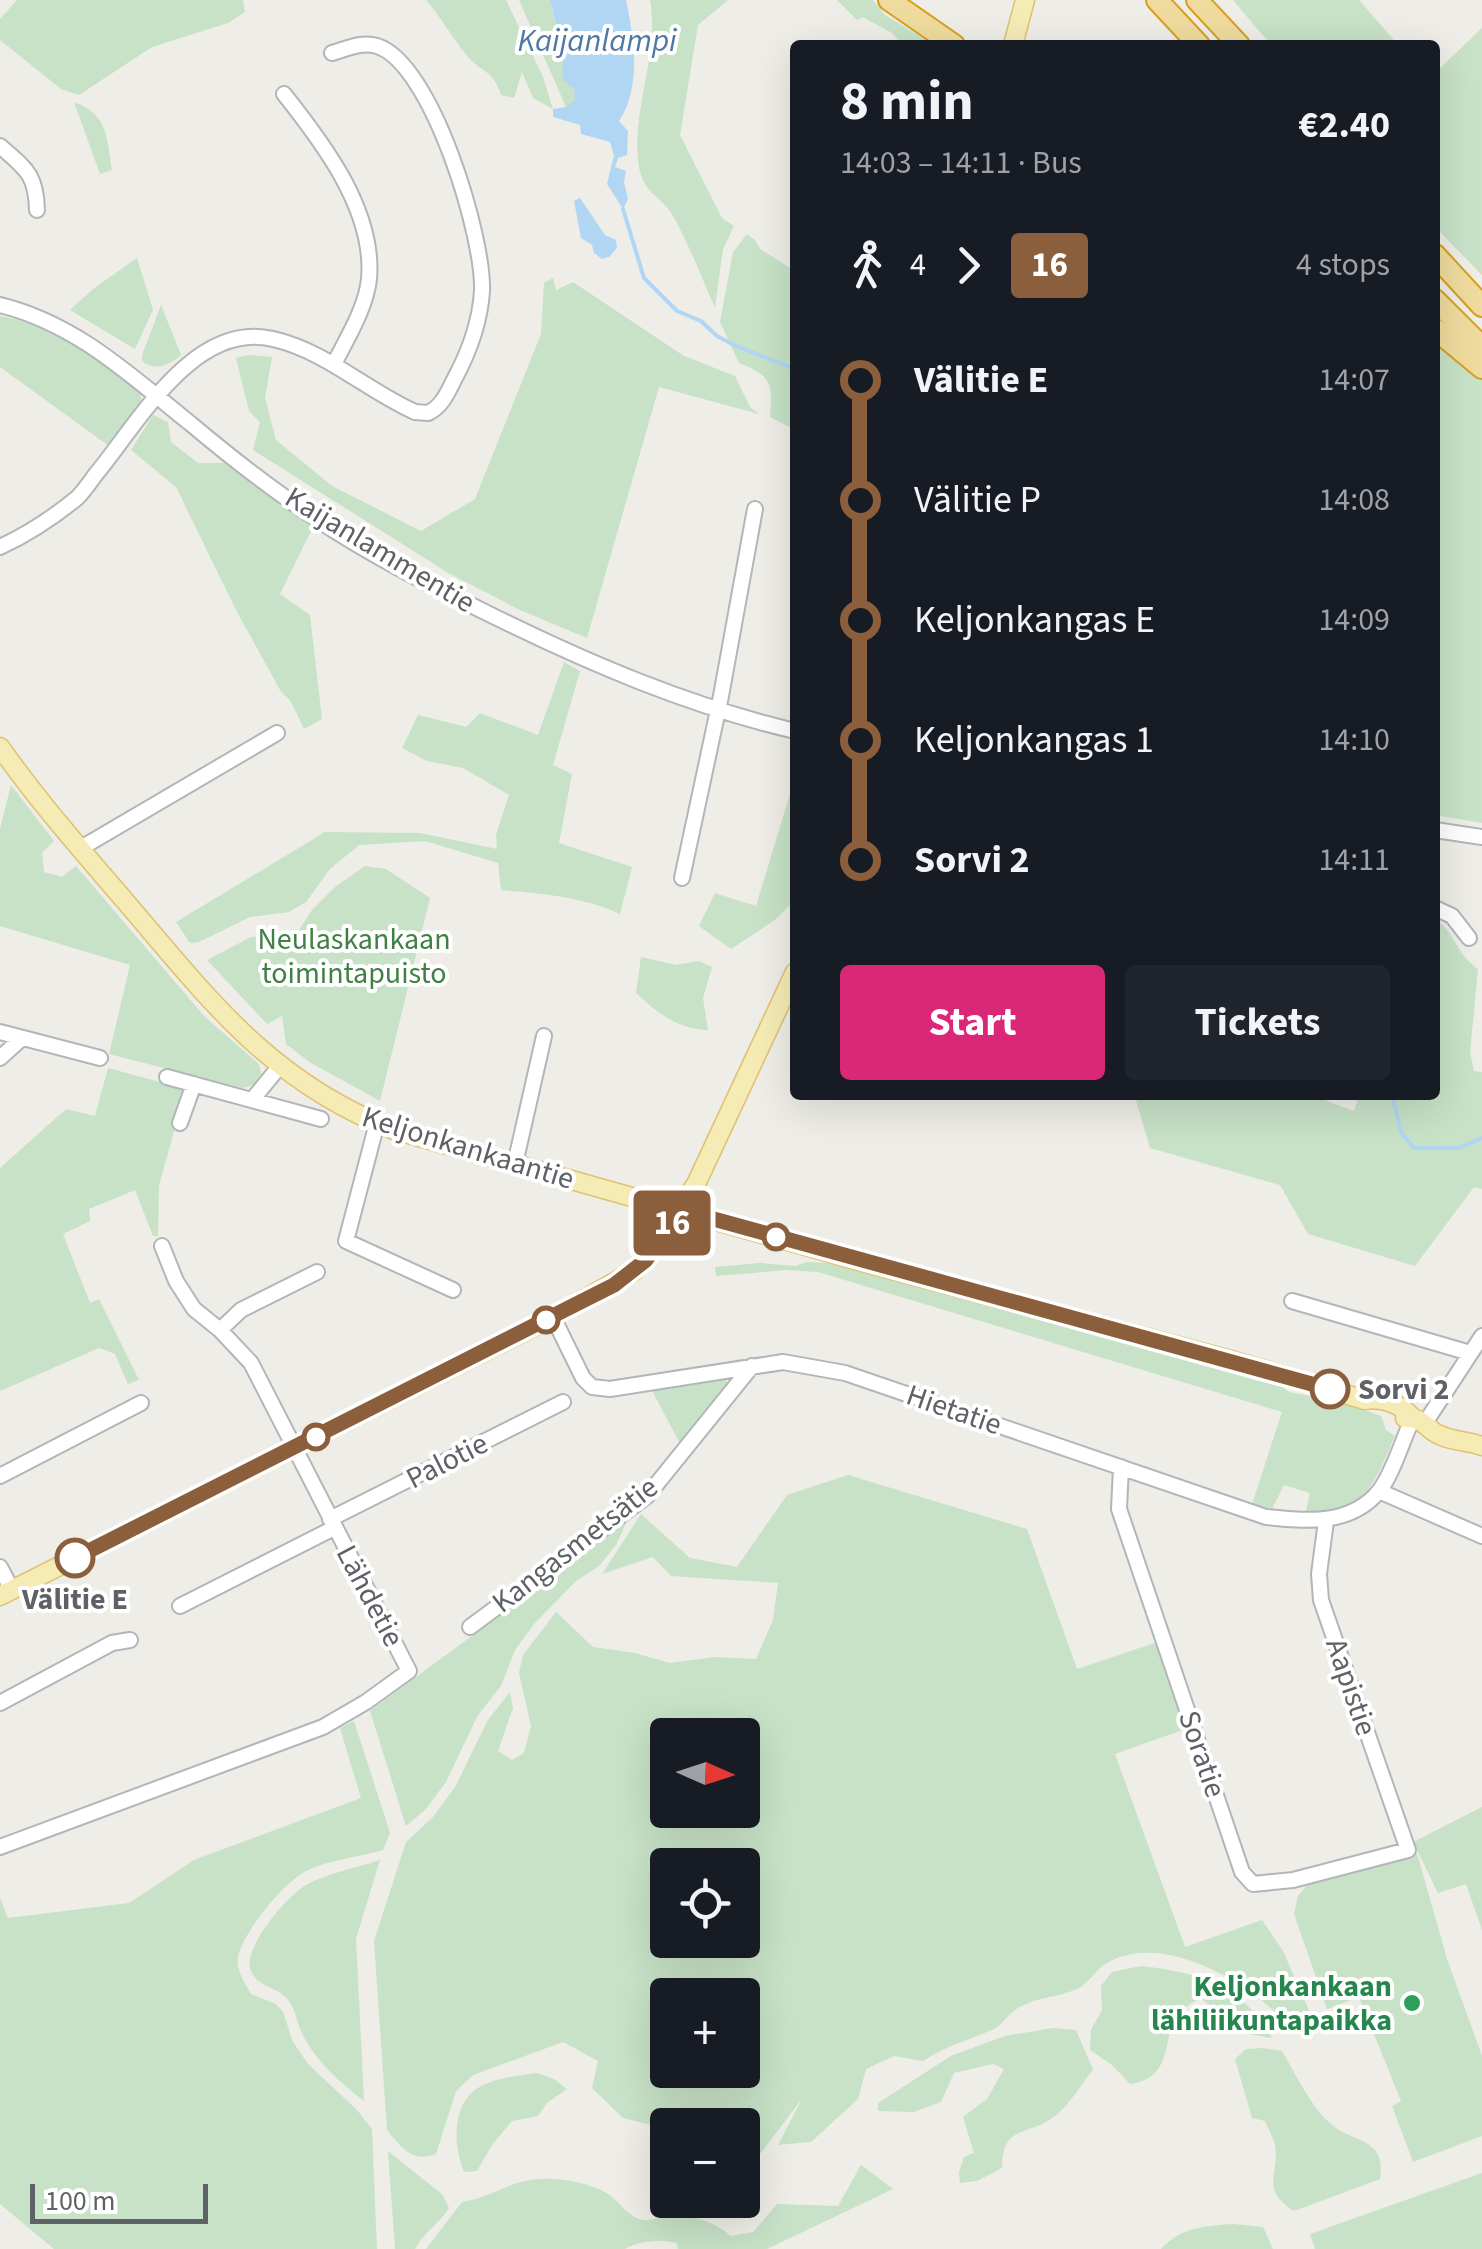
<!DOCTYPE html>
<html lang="en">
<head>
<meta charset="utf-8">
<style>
	body { margin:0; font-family:"Source Sans 3",sans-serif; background:#20242c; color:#f1f3f6; height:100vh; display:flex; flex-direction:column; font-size:38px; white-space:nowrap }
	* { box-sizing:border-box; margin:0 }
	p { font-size:32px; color:#9ea1a6 }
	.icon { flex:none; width:55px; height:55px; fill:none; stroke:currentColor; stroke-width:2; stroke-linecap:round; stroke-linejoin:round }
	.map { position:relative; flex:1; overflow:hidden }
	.side { position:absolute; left:790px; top:40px; width:650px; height:1060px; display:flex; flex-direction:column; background:#171b24; border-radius:10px; box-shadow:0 10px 40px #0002 }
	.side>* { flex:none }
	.badge { padding:0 20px; border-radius:8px; font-size:35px; line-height:65px }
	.needle { width:65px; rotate:93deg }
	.buttons { position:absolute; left:650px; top:1718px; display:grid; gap:20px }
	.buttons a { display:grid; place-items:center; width:110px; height:110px; border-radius:10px; background:#171b24; box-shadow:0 10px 40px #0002; font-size:50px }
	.scale { position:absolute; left:30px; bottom:25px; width:178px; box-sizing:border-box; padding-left:10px; border:5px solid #5e6165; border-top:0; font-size:28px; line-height:35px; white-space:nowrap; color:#5e6165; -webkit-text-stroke:8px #fff; paint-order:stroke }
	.map>.badge { position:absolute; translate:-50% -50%; box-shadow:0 0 0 5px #fff }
	.legs { display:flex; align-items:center; gap:15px; height:110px; padding:0 50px; font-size:32px }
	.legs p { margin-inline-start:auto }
	.headline { display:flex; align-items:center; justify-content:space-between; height:170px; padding:0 50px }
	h1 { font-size:55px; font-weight:700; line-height:75px }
	.cta { display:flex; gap:20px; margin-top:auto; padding:20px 50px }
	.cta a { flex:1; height:115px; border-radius:10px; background:#db2777; color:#fff; font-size:40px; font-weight:700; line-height:115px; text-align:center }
	.cta a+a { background:#20242c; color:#f1f3f6 }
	ul { padding:0 50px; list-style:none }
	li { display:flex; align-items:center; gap:35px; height:120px; font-size:38px }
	li i { display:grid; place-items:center; width:15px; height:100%; margin:0 12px; background:currentColor }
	li i::after { content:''; width:25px; height:25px; margin:-12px; border:8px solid; border-radius:50%; background:#171b24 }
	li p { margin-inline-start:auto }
	li:first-child i { background:linear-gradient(#0000 50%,currentColor 0) }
	li:last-child i { background:linear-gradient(currentColor 50%,#0000 0) }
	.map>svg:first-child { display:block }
</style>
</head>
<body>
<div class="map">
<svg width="1482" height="2249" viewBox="0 0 1482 2249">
	<rect width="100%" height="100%" fill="#eeede7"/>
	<path fill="#c7e2c7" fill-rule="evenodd" d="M17 0H243L245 12 228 23 152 47 79 95 61 89 0 40V19Z
		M426 0H506L543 77 553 109 533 98 522 72 514 98 501 95C493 68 478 72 465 53 451 36 441 17 426 0Z
		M519 0H550L562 46 564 80 574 89 575 101 566 107Z
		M650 0H728L698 25 680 135 722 218 734 226 723 249 715 307C701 277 689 244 673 216 661 195 644 195 639 167 630 111 660 56 650 0Z
		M837 0H873L885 15 934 45H902L892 33 863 17 857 20Z
		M1233 0H1359L1398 45H1271Z
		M1482 28V275L1435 227V73Z
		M74 102C109 115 106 137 112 170L100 174Z
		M747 234 755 240 760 249 795 271V430L770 417C773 384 771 375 739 363L720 322 733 252Z
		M137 258 153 310 135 349 70 310 93 289Z
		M553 278 556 290 573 282 684 356 735 376 750 407 759 414 659 387 587 638 520 610 450 574 253 450 260 422 249 411 236 358 249 355 272 357 265 398 276 440 332 486 421 531 475 499 541 334 544 283Z
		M161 305 181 355C169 365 156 372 142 361V355Z
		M0 316C54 325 98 358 140 391L142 407 109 446 0 367Z
		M1435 336 1482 377V823L1435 815Z
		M153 415 168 422 171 442 198 463H224L313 527 280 594 310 615 322 719 304 729 291 702 280 690 235 608 176 487 131 450Z
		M564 662 580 671 553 765 572 774 559 843 632 867 620 914C582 896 543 894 501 890L498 863 425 841 359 845 330 869 306 902 289 912 250 917 199 942 190 943 176 922 325 832 420 833 497 849 496 835 509 795 463 768 427 761 402 748 418 715 466 727 480 713 538 735Z
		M795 777V900L775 920 731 949 699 926 715 893 756 906Z
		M11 785 54 841 42 853 44 872 62 877 76 866 205 1017 259 1064 261 1073 253 1085 243 1088 109 1054 130 965 0 926V829Z
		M365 866 386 869 430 898 380 1101 311 1063 286 1044 282 1016 267 1024 207 960 251 937 285 935 299 930 312 910 335 887Z
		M1435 919C1455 931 1455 953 1478 969L1470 1052 1474 1071 1482 1072V1189L1474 1187 1415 1266 1308 1234 1280 1185 1150 1148 1135 1097 1129 1095H1311L1354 1111 1359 1095H1435Z
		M641 957 676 965 699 961 712 967 703 998 708 1030C679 1030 656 1012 636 993Z
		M108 1068 186 1089 159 1185 158 1236H153L135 1190 89 1209 90 1221 63 1234 90 1303 99 1299 139 1380 128 1384 115 1354 99 1348 0 1391V1168L66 1109 95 1116Z
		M806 1262 827 1263 1275 1381 1289 1392 1341 1402 1381 1416 1386 1430 1395 1436C1373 1485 1368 1512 1306 1511L1310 1493 1284 1485 1272 1509 1252 1504 1282 1412 818 1272 786 1270 716 1276 715 1267 760 1263 796 1266Z
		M721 1373 730 1386 682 1447 649 1385Z
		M848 1475 1027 1529 1077 1669 1157 1642 1188 1728 1115 1754 1185 1947 1262 1920 1283 1951 1311 2015 1279 2016C1242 1978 1159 1932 1107 1963 1093 1971 1089 1986 1072 1991 1053 1998 1032 1998 1015 2010 1006 2016 1002 2026 992 2030 966 2041 948 2045 923 2061L894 2056 866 2069 858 2099 811 2142 778 2145 802 2099 753 2163 743 2159 742 2125H668L667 2129 623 2118 592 2088 598 2061 563 2042 473 2075 456 2091 436 2154C412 2163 402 2148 387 2130L374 1941 406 1842 433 1817 455 1787 488 1720 510 1692 513 1708 498 1751 512 1760 524 1753 531 1726 519 1673 523 1655 556 1612 593 1647 635 1653 670 1663 715 1657 756 1659 773 1620 778 1583 671 1576 653 1557 602 1574 641 1514 690 1558 737 1567 787 1495ZM668 1735H742V1810H668ZM668 1865H742V1940H668ZM668 1995H742V2070H668Z
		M631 1512 616 1545 599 1566 576 1581 534 1624 515 1650 501 1686 478 1715 446 1782 426 1809 406 1826 370 1711 519 1601Z
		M354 1721 390 1833 383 1850C359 1857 328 1860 306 1871 283 1883 243 1932 238 1957 236 1971 245 1983 251 1994L276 2004 283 2012 293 2042 308 2064 357 2110 372 2129 377 2249H54L0 2204V1898L8 1918 129 1903 194 1860 361 1798 340 1728Z
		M1482 1807V1930L1466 1884 1438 1893 1413 1842Z
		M1417 1853 1447 1959 1482 2056V2136L1413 2162 1392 2106 1401 2101 1359 1997 1327 2009 1294 1914 1298 1896 1307 1885Z
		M380 1860 356 1939 364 2101C340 2082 315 2061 302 2033 297 2024 296 2013 291 2004 280 1985 259 1990 251 1971 241 1949 288 1895 306 1885 328 1873 356 1868 380 1860Z
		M1141 1966C1197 1972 1244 1986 1272 2038L1249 2034 1200 1998 1173 2015C1165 2047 1169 2079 1130 2084L1112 2065 1090 2050 1091 2030 1102 2010 1101 1986 1112 1972Z
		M1053 2028 1076 2030 1093 2070C1081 2084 1070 2104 1056 2115 1031 2137 1002 2122 1002 2168L977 2181 960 2183 959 2172 964 2157 974 2153 963 2117 987 2099 1004 2069 993 2064 954 2073 941 2102 914 2112 878 2111V2103L951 2056 1005 2036Z
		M1263 2048 1282 2051C1297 2076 1310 2106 1332 2125 1344 2136 1362 2137 1374 2149 1382 2158 1381 2167 1380 2179L1294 2211C1259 2189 1280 2174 1275 2144 1273 2137 1268 2128 1265 2121L1252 2118 1235 2059 1246 2049Z
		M537 2073 554 2079 567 2089 547 2103 538 2116 512 2121 492 2145 477 2171 464 2172C454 2148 451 2108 475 2090 492 2078 517 2076 537 2073Z
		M388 2151 443 2195 449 2208C439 2224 424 2232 415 2249H395Z
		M861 2165 893 2189 767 2249H678L677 2243C660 2239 639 2241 625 2249H426L462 2202C482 2199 496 2191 514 2184 542 2174 579 2179 605 2192 618 2199 627 2217 643 2220 649 2221 659 2217 666 2217 689 2214 714 2221 731 2236L753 2232 777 2204 838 2206Z
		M1482 2173V2249H1315L1310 2234Z
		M1233 2224 1263 2227 1273 2249H1161C1181 2227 1205 2226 1233 2224Z"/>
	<path fill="#b1d6f4" d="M550 0H626C634 38 642 86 619 121L628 131 627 155 618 158 615 167 626 171 624 182 628 199 623 209 607 184 614 155 610 142 581 134 580 125 553 117V109L566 107 575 100 574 89 563 80 562 46Z
		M580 198 605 235 616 240 617 248 609 257 602 259 594 253 592 245 581 238 574 201Z"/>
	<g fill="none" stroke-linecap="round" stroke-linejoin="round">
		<path stroke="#b1d6f4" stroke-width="4" d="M623 209 644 278 677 311 701 321 717 336 736 346 795 369
			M1392 1095 1401 1132 1414 1148H1459L1482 1138"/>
		<g stroke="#b3b6b9" stroke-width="18">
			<path id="minor" d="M284 94C323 143 375 211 369 279 366 308 347 338 334 364
				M0 146C26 169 36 174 37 210
				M0 305C77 324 131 376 191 424 229 456 270 488 312 516 368 554 430 585 491 615 588 663 689 706 795 731
				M0 547C26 535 55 516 77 498 84 491 90 482 96 474 139 422 195 320 273 339 326 351 367 391 415 412L428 413C443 406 448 391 455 378 470 350 480 322 482 291 484 237 432 63 377 46 362 41 346 49 332 53
				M1435 830 1482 837
				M81 848 277 733
				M682 878 721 696 755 509
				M1435 908 1452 916 1469 938
				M0 1032 100 1058
				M0 1058 22 1038
				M167 1077 321 1119
				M252 1100 279 1067
				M180 1123 194 1084
				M377 1123 346 1241 453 1290
				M515 1164 544 1036
				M1292 1301 1470 1353
				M553 1317 583 1378 592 1387 610 1389 783 1362 845 1373 1266 1517C1305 1521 1351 1526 1379 1491 1393 1474 1403 1438 1413 1418
				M220 1330 241 1310 317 1272
				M1425 1423 1482 1336
				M1121 1467 1119 1509 1242 1872 1253 1884 1293 1880 1408 1850 1321 1600 1319 1574 1326 1521
				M0 1476 141 1403
				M1379 1491 1482 1536
				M330 1519 563 1402
				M0 1567 12 1590
				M180 1606 334 1528
				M470 1627 647 1496 752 1366
				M0 1703 112 1643 130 1640
				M0 1847 323 1727 366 1702 409 1671 251 1363 220 1330 194 1309 176 1281 162 1246"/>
		</g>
		<g stroke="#dfc16f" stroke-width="21">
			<path id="major" d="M1013 45 1025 0
				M0 747C38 801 82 851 125 901 208 998 270 1082 394 1130L866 1263 1234 1361 1365 1400C1383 1397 1401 1404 1413 1418
				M1405 1418C1420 1417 1423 1424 1434 1432 1449 1442 1467 1440 1482 1446
				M0 1596 553 1317 634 1271 659 1242 697 1182 795 972"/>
		</g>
		<g stroke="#d6a01e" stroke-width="24">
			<path id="highway" d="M889 0 954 45
				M1157 0 1199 45
				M1197 0 1239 45
				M1435 255 1482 306
				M1435 300 1482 347
				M1435 329 1482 368"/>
		</g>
		<use href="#minor" stroke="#fff" stroke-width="14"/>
		<use href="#major" stroke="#f4ebb5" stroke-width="18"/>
		<use href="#highway" stroke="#efdb9d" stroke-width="20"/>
	</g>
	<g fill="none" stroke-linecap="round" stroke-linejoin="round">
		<g stroke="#fff" stroke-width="22">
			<path id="line-1" d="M75 1558 614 1285 646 1260 681 1210 1330 1389"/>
		</g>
		<use href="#line-1" stroke="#8b5e3c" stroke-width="15"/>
	</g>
	<g fill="#fff" stroke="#8b5e3c" stroke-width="5">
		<circle cx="776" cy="1237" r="12"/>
		<circle cx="546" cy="1320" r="12"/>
		<circle cx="1330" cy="1389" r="18"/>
		<circle cx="316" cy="1437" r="12"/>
		<circle cx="75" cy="1558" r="18"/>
	</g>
	<circle fill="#2e9e5b" stroke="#fff" stroke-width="4" cx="1412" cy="2003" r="10"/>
	<g text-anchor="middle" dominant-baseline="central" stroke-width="8" stroke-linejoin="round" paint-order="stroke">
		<g font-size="30" fill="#5e6165" stroke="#fff">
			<text transform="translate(380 550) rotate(31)">Kaijanlammentie</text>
			<text transform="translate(468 1148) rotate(17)">Keljonkankaantie</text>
			<text transform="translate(954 1410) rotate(19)">Hietatie</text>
			<text transform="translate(447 1461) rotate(-27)">Palotie</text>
			<text transform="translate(575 1545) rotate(-38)">Kangasmetsätie</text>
			<text transform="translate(370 1596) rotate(62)">Lähdetie</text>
			<text transform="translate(1351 1687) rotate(71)">Aapistie</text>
			<text transform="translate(1202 1754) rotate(71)">Soratie</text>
		</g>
		<g font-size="30" fill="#418045" stroke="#fff">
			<text x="354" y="939">Neulaskankaan<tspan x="354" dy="34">toimintapuisto</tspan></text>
		</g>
		<g font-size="30" font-weight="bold" fill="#5e6165" stroke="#fff" text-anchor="start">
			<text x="1358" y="1389">Sorvi 2</text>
			<text x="75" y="1599" text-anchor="middle">Välitie E</text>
		</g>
		<g font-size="30" font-weight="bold" fill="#27864d" stroke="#fff" text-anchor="end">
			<text x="1392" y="1986">Keljonkankaan<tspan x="1392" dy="34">lähiliikuntapaikka</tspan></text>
		</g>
		<g font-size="32" font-style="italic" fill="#4f78a4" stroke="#fff">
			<text x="597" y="41">Kaijanlampi</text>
		</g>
	</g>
</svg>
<div class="buttons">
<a><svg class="needle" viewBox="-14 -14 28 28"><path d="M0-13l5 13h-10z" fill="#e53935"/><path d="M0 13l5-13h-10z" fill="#9ea1a6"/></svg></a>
<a><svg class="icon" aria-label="locate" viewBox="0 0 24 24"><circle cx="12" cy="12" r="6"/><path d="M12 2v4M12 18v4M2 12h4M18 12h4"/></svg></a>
<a>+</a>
<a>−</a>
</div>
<div class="scale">100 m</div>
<b class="badge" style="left:672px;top:1223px;background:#8b5e3c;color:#fff">16</b>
<section class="side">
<div class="headline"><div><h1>8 min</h1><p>14:03 – 14:11 · Bus</p></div><b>€2.40</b></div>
<div class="legs"><svg class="icon" aria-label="walk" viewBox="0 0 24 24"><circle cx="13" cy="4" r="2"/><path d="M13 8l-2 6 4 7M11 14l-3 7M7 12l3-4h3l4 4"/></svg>4<svg class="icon" aria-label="forward" viewBox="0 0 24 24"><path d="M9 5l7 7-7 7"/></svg><b class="badge" style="background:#8b5e3c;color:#fff">16</b><p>4 stops</p></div>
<ul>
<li><i style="color:#8b5e3c"></i><b>Välitie E</b><p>14:07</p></li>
<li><i style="color:#8b5e3c"></i><span>Välitie P</span><p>14:08</p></li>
<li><i style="color:#8b5e3c"></i><span>Keljonkangas E</span><p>14:09</p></li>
<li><i style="color:#8b5e3c"></i><span>Keljonkangas 1</span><p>14:10</p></li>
<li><i style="color:#8b5e3c"></i><b>Sorvi 2</b><p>14:11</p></li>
</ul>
<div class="cta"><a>Start</a><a>Tickets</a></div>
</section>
</div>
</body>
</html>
